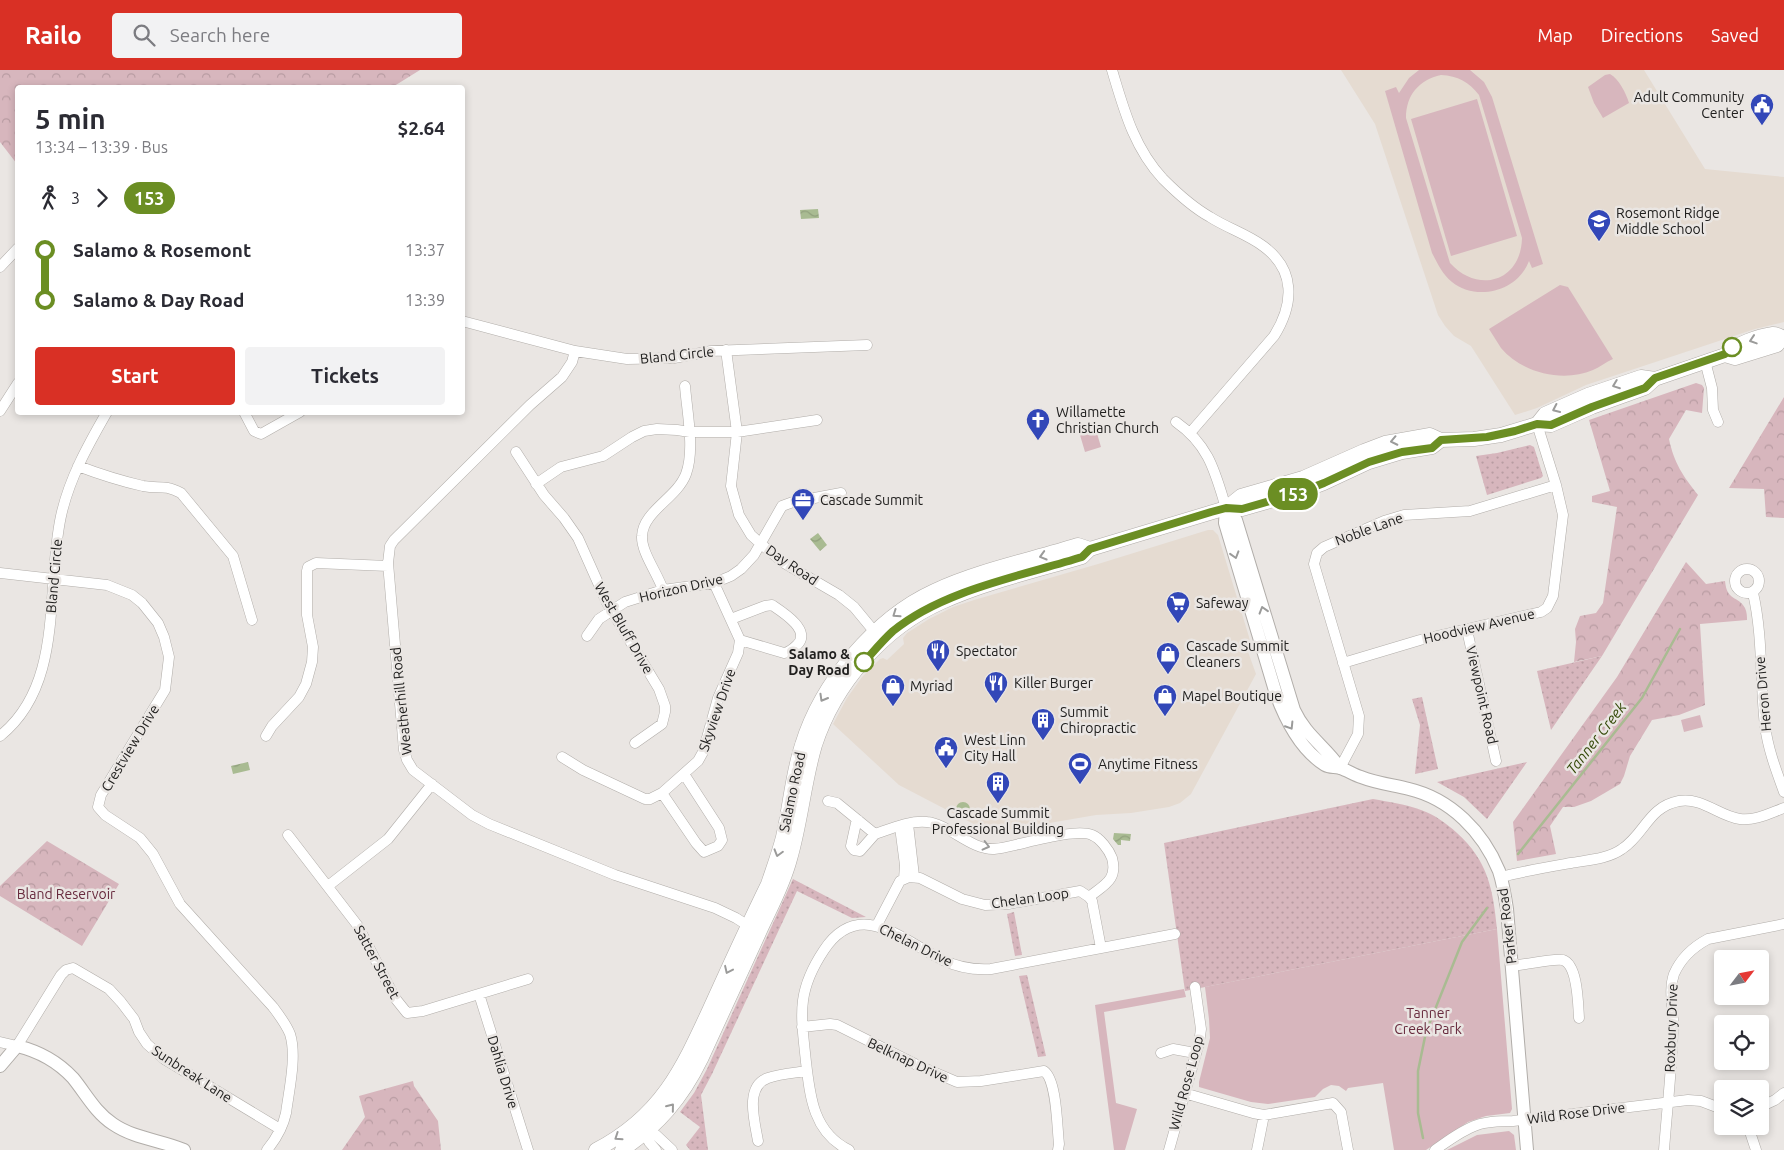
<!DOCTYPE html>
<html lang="en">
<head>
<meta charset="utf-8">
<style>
	body { margin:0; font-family:Ubuntu,sans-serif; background:#f2f2f3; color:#2b2b33; height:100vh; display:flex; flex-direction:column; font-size:19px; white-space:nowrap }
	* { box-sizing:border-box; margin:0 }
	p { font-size:16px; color:#7c7c81 }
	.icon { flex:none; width:28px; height:28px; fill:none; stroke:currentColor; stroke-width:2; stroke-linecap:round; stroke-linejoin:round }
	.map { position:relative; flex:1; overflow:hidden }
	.details { position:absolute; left:15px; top:15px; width:450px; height:330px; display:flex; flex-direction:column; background:#fff; border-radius:5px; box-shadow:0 2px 8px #0003 }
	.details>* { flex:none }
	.badge { padding:0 10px; border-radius:16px; font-size:18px; line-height:32px }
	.needle { width:32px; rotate:58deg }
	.buttons { position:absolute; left:1714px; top:880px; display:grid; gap:10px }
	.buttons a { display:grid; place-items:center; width:55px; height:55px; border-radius:5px; background:#fff; box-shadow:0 2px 8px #0003; font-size:25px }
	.map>.badge { position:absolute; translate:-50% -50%; box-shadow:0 0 0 2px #fff }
	.legs { display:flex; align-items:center; gap:8px; height:55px; padding:0 20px; font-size:16px }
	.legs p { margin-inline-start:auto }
	.summary { display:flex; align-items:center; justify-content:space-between; height:85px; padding:0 20px }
	h1 { font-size:28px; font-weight:600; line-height:38px }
	.cta { display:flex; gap:10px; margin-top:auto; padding:10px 20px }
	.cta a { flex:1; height:58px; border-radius:5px; background:#d93025; color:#fff; font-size:20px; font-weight:600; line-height:58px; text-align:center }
	.cta a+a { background:#f2f2f3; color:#2b2b33 }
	ul { padding:0 20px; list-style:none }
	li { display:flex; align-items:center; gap:18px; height:50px; font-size:19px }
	li i { display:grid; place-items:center; width:8px; height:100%; margin:0 6px; background:currentColor }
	li i::after { content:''; width:12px; height:12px; margin:-6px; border:4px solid; border-radius:50%; background:#fff }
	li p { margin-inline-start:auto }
	li:first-child i { background:linear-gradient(#0000 50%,currentColor 0) }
	li:last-child i { background:linear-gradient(currentColor 50%,#0000 0) }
	header { display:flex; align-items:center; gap:30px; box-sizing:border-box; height:70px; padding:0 25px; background:#d93025; color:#fff }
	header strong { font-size:24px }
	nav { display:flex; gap:28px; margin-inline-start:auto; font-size:18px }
	.search { width:350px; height:45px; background:#f2f2f3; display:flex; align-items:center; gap:12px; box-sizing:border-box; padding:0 18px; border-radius:5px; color:#7c7c81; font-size:19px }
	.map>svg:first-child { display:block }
</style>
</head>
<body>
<header>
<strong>Railo</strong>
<div class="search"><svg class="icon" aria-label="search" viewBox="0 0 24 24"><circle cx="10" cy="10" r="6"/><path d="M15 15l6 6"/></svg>Search here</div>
<nav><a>Map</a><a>Directions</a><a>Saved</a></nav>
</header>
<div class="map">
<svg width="1784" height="1080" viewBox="0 0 1784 1080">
	<defs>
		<pattern id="grass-dots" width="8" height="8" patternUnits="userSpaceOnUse" patternTransform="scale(1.25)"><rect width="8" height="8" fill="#d7b6bd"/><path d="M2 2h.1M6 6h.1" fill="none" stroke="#b89ca2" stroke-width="1.8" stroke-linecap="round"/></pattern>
		<pattern id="forest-crowns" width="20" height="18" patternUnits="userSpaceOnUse" patternTransform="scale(1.25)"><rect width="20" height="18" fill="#d7b6bd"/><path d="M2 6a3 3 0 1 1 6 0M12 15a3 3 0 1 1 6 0" fill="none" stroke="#b89ca2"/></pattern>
		<pattern id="water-waves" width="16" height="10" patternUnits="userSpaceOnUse" patternTransform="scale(1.25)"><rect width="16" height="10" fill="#a9bb92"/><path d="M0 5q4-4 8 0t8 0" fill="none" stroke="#91a07d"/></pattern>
	</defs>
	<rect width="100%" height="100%" fill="#eae6e3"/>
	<path fill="#e5dbd1" d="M1341 0H1644L1705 99 1784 107V252L1755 259 1586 315 1537 338 1515 345 1471 276 1454 266 1445 256 1438 245 1375 54Z
		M1208 460H1213L1218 465 1221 475 1249 567 1250 572 1247 579 1256 604 1191 724 1180 733 1169 737 1131 743 1096 745 991 763 899 715 833 654 847 628 862 607 880 589 883 588 887 590 904 574 903 568 907 563 929 549 953 537 974 530 1098 494Z"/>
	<path fill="url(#grass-dots)" d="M1530 375 1534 377 1543 406 1541 408 1487 425 1476 386 1497 383Z
		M1602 586 1551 660 1537 601Z
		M1422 627 1438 699 1415 704 1420 655 1412 629Z
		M1527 692 1487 749 1464 727 1437 712Z
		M1373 729C1389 732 1406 734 1421 740 1435 745 1446 753 1457 763 1488 791 1493 819 1497 859L1185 921 1164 773Z
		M793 809 866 847 852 848 797 821 712 1004 701 1025 708 1080H690L686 1075 700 1057 680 1042 694 1023 707 999Z
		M1014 842 1022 885 1015 886 1007 844Z
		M1027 905 1046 986 1038 987 1019 906Z"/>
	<path fill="url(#forest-crowns)" d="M0 0H420L391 18H18L17 94 0 72Z
		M1696 313 1702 315 1704 318 1702 343 1686 340 1669 369C1674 393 1683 406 1698 425L1602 586 1574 592 1576 572 1575 559 1580 546 1596 543 1603 533 1617 437 1592 432V426L1610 421 1589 350Z
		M1784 327V448L1766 447 1764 419 1729 418Z
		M1686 492 1706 514 1725 511C1727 532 1738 525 1745 538 1747 542 1747 547 1747 550L1700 554 1705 635 1679 645 1652 650 1630 686 1624 706 1620 714 1591 731 1574 737H1563L1550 756 1556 784 1517 791 1513 752 1617 607Z
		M47 771 119 814 82 876 0 826V816Z
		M413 1011 414 1016 438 1051 441 1080H342L365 1047 359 1026Z"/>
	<path fill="#d7b6bd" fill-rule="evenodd" d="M1419 0H1470L1484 12 1492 27 1543 194 1532 198 1529 191C1518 221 1477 232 1452 212 1442 204 1438 194 1432 183L1385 21 1396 17 1399 23 1409 8ZM1441 5C1458 6 1469 12 1479 25L1522 168C1521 212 1478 224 1450 193L1406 48C1406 25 1419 10 1441 5Z
		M1610 4C1619 9 1626 23 1629 33L1603 48 1594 33 1588 17 1605 5Z
		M1477 29 1517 166 1451 186 1411 49Z
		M1560 215 1568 217 1613 289C1606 292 1600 297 1593 300 1563 313 1522 303 1501 278 1497 272 1493 265 1489 259Z
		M1096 360 1101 377 1085 382 1080 365Z
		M1700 645 1703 657 1684 662 1681 650Z
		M1497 859 1512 1039 1510 1043 1486 1046 1468 1052 1426 1080H1394L1383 1013 1348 1018 1346 1021 1339 1016 1331 1015 1323 1019 1315 1027 1268 1034 1251 1032 1199 1017V1012L1210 968 1209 949 1205 917Z
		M1184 919 1186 927 1104 942 1116 1033 1137 1039 1125 1080H1114L1095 935Z
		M1509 1061 1514 1065 1516 1080H1447L1477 1065Z"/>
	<path fill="url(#water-waves)" d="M818 139 819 148 801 149 800 140Z
		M818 463 827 475 820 481 810 469Z
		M248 692 250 700 233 704 231 696Z
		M956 739a7 7 0 1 1 14 0a7 7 0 1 1-14 0Z
		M1114 763 1131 764 1130 771 1121 770V775H1118L1113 769Z"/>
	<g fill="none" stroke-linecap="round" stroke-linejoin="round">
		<path stroke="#a9bb92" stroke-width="2.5" d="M1518 784 1642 628 1680 559
			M1423 1068 1418 1043V1001L1426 962 1462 872 1487 838"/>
		<g stroke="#b1ada9" stroke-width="11">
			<path id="minor" d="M1112 0C1124 40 1134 78 1163 109 1177 123 1192 137 1210 147 1227 158 1247 164 1263 176 1296 200 1294 234 1274 266L1190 363
				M0 197 18 178
				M462 251 575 281 627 289 674 288 711 281 867 275
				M726 280 737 362 731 416 739 445 751 465 761 474 784 493 839 525 854 537 878 566
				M575 281 572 292 562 307 530 335 394 470 390 476 388 493 404 680 407 690 413 700 472 745 489 754 615 805 715 838 736 848 753 859
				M1705 291 1712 318 1713 340 1718 352
				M0 341 18 313
				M244 342 254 361 261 364 300 342
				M1176 352C1209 375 1215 402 1226 438
				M516 382 544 425 564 448 578 468 607 533 659 619 665 636V642L662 654 635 673
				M78 396C99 404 121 411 143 416 160 419 163 414 181 423L233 486 252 550
				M536 414 561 397 603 386 632 367 644 361 657 359 677 360 690 362H737L817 350
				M1735 511a12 12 0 1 1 24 0a12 12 0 1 1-24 0Z
				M0 503 107 515 132 525 142 533 158 553 164 567 169 587 165 620 101 725 98 737 105 745 140 768 153 784 180 834 273 937C279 945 286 954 290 964 297 986 289 1020 286 1043 283 1057 276 1069 267 1080
				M663 520C658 504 641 482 642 466 643 441 677 428 686 404 695 380 687 342 685 316
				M1753 523C1763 566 1760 612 1765 656 1768 679 1776 700 1784 722
				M731 549 765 536 772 535C784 543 812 561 797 575 793 579 790 582 784 583L740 570
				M1467 560 1496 691
				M587 566 599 549 625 532 663 520 714 513 731 506 741 499 754 485 782 436 793 432 841 423
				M1343 593 1420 570 1541 542 1547 538 1553 526 1563 445 1556 415 1537 354
				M0 666C65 614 45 519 61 446 69 409 88 375 107 342
				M266 666 272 656 299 627 306 614 312 592 313 577 307 545V501L308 497 316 493 388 496
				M562 687 583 700 645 729H650L662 723 698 691 703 682 718 628 738 583 740 570 714 513
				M1340 698 1358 664 1359 646 1314 494 1317 483 1324 477 1384 451 1404 445 1470 441 1556 415
				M662 723 696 773 704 782 718 776 722 770 719 758 684 704
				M828 731 837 733 875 764C890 759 910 750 927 752 949 754 971 780 994 779 1015 777 1074 757 1092 765 1100 768 1109 780 1112 788 1118 810 1104 815 1089 827
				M858 750 856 753 851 776 854 780 860 781 875 764
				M908 754 914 806
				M900 757 905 795 904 809
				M288 765 358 856 395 928 407 943 423 941 528 909
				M1501 807C1524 801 1548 797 1571 793 1588 790 1608 789 1622 779 1645 764 1648 737 1679 731 1702 727 1719 746 1740 749 1755 751 1770 743 1784 738
				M328 816 388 769 432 714
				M877 855 900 811 909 807 920 808 962 829 985 835 1008 834 1080 821 1089 827 1092 831 1101 878
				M1512 896C1523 895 1554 888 1563 890 1578 895 1578 934 1579 948
				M479 924 528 1080
				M802 957 830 954 837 955 917 995 957 1012 981 1011 1044 1001C1057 1010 1057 1058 1059 1074L1058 1080
				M0 972 17 976 61 905 66 900 73 898 109 919 121 932 134 949 139 962 147 974 164 989 280 1059
				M1161 983 1173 979 1195 983
				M1184 1023 1253 1043 1264 1045 1333 1033 1341 1042 1348 1080
				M1760 1037 1775 1030 1784 1023
				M1748 1056 1756 1080
				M643 1058 646 1061 649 1072 656 1080
				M646 1061 656 1065 672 1080
				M758 1071C755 1053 744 1016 768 1008 780 1004 794 1003 807 1001
				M849 1080C814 1063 810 1028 806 992 801 944 796 922 824 880 860 826 904 872 943 890 959 898 974 900 991 899L1175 864
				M1169 1080 1199 973 1201 959 1195 917
				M1257 1080 1264 1045
				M1435 1080C1448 1071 1462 1060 1477 1055 1488 1051 1501 1051 1513 1051L1688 1030 1701 1031 1722 1039
				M1664 1080C1667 1039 1672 998 1673 957 1674 940 1668 921 1674 904 1681 888 1693 877 1708 869L1784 854"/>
		</g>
		<g stroke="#b1ada9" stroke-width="14">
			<path id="tertiary" d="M1226 438 1225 453 1276 624C1286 651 1301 680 1325 695 1330 698 1335 696 1340 698 1347 700 1354 705 1361 707 1376 713 1393 715 1409 719 1451 729 1483 762 1499 801 1503 813 1505 826 1507 839L1527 1080
				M1226 438 1236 450 1294 640C1306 666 1325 676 1340 698
				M0 996 17 976C38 981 58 992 73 1008 86 1024 95 1042 113 1054 135 1069 161 1070 184 1080"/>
		</g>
		<g stroke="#b1ada9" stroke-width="15">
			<path id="secondary" d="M1725 285 1735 288 1777 275 1783 268
				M1537 354 1545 344 1588 325 1641 307 1655 309 1725 285C1734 274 1759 266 1773 264 1777 264 1780 266 1784 268
				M1226 438 1242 439 1298 423 1324 413 1369 392 1402 382 1432 377 1441 370
				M596 1080C663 1045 683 997 713 932 731 892 749 853 768 814 773 799 779 783 783 767 790 737 792 705 802 675 821 613 875 548 934 521 979 500 1030 490 1078 475L1090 479 1226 438 1241 426 1303 408 1364 381 1385 373 1430 365 1441 370 1474 369 1501 365 1537 354 1551 355 1592 337 1645 318 1655 309
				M622 1080C658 1056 682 1028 701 989 720 948 739 907 758 865 769 840 783 816 790 789 801 752 804 712 815 675 835 614 883 558 942 532 986 512 1035 501 1082 487L1090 479"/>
		</g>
		<use href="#minor" stroke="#fff" stroke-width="10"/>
		<use href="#tertiary" stroke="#fff" stroke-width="12"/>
		<use href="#secondary" stroke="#fff" stroke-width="14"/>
	</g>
	<defs><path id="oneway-chevron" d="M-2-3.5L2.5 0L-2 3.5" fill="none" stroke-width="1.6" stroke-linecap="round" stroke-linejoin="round" transform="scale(1.25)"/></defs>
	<g stroke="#9b9b9a">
		<use href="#oneway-chevron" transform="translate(1753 270) rotate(162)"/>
		<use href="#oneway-chevron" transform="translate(1616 315) rotate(159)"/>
		<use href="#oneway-chevron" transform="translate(1556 339) rotate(155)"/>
		<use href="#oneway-chevron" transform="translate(1394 371) rotate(168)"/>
		<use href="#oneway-chevron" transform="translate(1235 485) rotate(73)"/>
		<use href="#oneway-chevron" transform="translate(1043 486) rotate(164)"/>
		<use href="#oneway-chevron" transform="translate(1263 540) rotate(-107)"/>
		<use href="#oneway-chevron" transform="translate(896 544) rotate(145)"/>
		<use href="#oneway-chevron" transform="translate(823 628) rotate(120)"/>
		<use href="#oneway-chevron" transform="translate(1290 656) rotate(58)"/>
		<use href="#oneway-chevron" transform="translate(986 776) rotate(14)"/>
		<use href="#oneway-chevron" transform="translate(778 783) rotate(106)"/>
		<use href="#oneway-chevron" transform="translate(728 900) rotate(115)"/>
		<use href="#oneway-chevron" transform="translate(671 1037) rotate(-51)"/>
		<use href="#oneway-chevron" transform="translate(618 1067) rotate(146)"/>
	</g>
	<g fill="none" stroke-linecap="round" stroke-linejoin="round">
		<g stroke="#fff" stroke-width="11">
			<path id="line-1" d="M864 592C873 582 883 570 893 561 943 520 1021 506 1082 487L1090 479 1211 442 1226 438 1242 439 1298 423 1324 413 1369 392 1402 382 1432 378 1441 370 1487 367 1515 361 1537 354 1551 355 1592 337 1645 318 1655 308 1725 284 1732 277"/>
		</g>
		<use href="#line-1" stroke="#6b8e23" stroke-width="8"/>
	</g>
	<defs>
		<g id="civic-pin" transform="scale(1.25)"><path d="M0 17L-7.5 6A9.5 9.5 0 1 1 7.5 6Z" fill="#3247b8" stroke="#eae6e3"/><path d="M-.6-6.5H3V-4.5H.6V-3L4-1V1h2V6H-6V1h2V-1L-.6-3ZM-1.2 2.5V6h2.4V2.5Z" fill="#fff"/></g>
		<g id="school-pin" transform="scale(1.25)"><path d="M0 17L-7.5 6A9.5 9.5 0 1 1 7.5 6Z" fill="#3247b8" stroke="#eae6e3"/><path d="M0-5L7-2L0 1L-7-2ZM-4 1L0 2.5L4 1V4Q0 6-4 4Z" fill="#fff"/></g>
		<g id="church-pin" transform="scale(1.25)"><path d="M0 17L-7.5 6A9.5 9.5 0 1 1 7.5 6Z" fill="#3247b8" stroke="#eae6e3"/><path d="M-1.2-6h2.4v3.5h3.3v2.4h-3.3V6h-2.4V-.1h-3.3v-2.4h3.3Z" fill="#fff"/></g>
		<g id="office-pin" transform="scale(1.25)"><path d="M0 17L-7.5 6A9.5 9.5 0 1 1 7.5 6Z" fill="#3247b8" stroke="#eae6e3"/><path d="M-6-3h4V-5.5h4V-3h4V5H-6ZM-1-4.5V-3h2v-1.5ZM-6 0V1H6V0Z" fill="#fff"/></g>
		<g id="supermarket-pin" transform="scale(1.25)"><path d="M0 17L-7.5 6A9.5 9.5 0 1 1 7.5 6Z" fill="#3247b8" stroke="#eae6e3"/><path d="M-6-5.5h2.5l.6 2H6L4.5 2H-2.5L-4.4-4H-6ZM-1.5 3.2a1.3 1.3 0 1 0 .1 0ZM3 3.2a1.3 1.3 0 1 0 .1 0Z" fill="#fff"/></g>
		<g id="restaurant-pin" transform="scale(1.25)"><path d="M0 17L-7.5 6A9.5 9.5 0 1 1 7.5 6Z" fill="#3247b8" stroke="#eae6e3"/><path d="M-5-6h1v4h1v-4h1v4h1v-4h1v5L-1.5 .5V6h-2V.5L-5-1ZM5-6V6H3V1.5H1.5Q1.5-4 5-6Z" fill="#fff"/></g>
		<g id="shop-pin" transform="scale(1.25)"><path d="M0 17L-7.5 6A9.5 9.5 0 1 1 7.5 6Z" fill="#3247b8" stroke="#eae6e3"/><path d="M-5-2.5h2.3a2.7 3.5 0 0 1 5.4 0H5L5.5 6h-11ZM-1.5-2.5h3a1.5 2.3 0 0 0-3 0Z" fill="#fff"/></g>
		<g id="building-pin" transform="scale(1.25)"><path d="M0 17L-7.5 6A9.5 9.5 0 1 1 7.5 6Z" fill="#3247b8" stroke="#eae6e3"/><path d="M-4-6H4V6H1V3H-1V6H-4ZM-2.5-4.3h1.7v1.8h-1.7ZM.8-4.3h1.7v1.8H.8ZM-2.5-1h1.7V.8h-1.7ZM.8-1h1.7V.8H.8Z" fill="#fff"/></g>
		<g id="stadium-pin" transform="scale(1.25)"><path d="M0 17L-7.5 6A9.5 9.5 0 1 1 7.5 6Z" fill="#3247b8" stroke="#eae6e3"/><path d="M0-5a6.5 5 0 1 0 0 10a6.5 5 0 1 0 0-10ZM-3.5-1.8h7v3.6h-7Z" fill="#fff"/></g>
	</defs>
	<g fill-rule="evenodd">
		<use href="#civic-pin" x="1762" y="35"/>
		<use href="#school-pin" x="1599" y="151"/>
		<use href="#church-pin" x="1038" y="350"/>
		<use href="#office-pin" x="803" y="430"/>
		<use href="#supermarket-pin" x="1178" y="533"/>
		<use href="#restaurant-pin" x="938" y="581"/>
		<use href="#shop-pin" x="1168" y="584"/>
		<use href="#restaurant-pin" x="996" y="613"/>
		<use href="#shop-pin" x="893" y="616"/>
		<use href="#shop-pin" x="1165" y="626"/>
		<use href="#building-pin" x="1043" y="650"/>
		<use href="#civic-pin" x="946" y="678"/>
		<use href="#stadium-pin" x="1080" y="694"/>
		<use href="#building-pin" x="998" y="713"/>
	</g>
	<g fill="#fff" stroke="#6b8e23" stroke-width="2.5">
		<circle cx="1732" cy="277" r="9"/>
		<circle cx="864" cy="592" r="9"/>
	</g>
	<g text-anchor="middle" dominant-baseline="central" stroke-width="5" stroke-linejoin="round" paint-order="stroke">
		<g font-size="14" fill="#21201f" stroke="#eae6e3" text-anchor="start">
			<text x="1744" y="27" text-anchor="end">Adult Community<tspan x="1744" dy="16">Center</tspan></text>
			<text x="1616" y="143">Rosemont Ridge<tspan x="1616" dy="16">Middle School</tspan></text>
			<text x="1056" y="342">Willamette<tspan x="1056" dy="16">Christian Church</tspan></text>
			<text x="820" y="430">Cascade Summit</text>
			<text x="1196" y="533">Safeway</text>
			<text x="1186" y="576">Cascade Summit<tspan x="1186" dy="16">Cleaners</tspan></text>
			<text x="956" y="581">Spectator</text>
			<text x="1014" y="613">Killer Burger</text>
			<text x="910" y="616">Myriad</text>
			<text x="1182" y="626">Mapel Boutique</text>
			<text x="1060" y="642">Summit<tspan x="1060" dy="16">Chiropractic</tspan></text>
			<text x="964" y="670">West Linn<tspan x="964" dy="16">City Hall</tspan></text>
			<text x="1098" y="694">Anytime Fitness</text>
			<text x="998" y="743" text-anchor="middle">Cascade Summit<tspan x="998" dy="16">Professional Building</tspan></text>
		</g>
		<g font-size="14" fill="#21201f" stroke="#eae6e3">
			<text transform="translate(677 285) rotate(-6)">Bland Circle</text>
			<text transform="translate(1369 459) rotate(-20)">Noble Lane</text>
			<text transform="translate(792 495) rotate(34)">Day Road</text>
			<text transform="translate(54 506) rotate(-85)">Bland Circle</text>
			<text transform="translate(681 518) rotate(-13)">Horizon Drive</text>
			<text transform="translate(1479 556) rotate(-13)">Hoodview Avenue</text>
			<text transform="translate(624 558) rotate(60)">West Bluff Drive</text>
			<text transform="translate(1763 624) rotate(-95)">Heron Drive</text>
			<text transform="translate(1482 625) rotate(77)">Viewpoint Road</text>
			<text transform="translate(401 631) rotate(-96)">Weatherhill Road</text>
			<text transform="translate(717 640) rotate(-71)">Skyview Drive</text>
			<text transform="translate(130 678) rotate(-59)">Crestview Drive</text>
			<text transform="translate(792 722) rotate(-78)">Salamo Road</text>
			<text transform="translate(1030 828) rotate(-8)">Chelan Loop</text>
			<text transform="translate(1507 856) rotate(-97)">Parker Road</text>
			<text transform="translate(916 875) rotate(26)">Chelan Drive</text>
			<text transform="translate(377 892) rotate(62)">Satter Street</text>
			<text transform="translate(1671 958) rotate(-88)">Roxbury Drive</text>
			<text transform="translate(908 990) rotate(25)">Belknap Drive</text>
			<text transform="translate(503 1002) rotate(73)">Dahlia Drive</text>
			<text transform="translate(192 1004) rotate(33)">Sunbreak Lane</text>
			<text transform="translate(1186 1013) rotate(-75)">Wild Rose Loop</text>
			<text transform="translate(1576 1043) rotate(-7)">Wild Rose Drive</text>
		</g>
		<g font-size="14" font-weight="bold" fill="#21201f" stroke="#eae6e3" text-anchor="end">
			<text x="850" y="584">Salamo &amp;<tspan x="850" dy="16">Day Road</tspan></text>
		</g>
		<g font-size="14" fill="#682b3e" stroke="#eae6e3">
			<text x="66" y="824">Bland Reservoir</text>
			<text x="1428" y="943">Tanner<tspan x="1428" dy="16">Creek Park</tspan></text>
		</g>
		<g font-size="15" font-style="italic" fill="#344908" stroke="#eae6e3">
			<text transform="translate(1596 668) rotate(-52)">Tanner Creek</text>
		</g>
	</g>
</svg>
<div class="buttons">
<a><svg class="needle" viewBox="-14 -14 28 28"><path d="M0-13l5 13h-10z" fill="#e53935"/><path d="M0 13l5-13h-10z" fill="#7c7c81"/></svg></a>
<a><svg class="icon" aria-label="locate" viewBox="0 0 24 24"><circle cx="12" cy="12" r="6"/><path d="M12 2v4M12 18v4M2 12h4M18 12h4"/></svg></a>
<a><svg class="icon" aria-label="layers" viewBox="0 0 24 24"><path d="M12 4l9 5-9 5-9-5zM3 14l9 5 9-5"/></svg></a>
</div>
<b class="badge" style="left:1293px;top:424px;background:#6b8e23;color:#fff">153</b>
<section class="details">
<div class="summary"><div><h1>5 min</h1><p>13:34 – 13:39 · Bus</p></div><b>$2.64</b></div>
<div class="legs"><svg class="icon" aria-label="walk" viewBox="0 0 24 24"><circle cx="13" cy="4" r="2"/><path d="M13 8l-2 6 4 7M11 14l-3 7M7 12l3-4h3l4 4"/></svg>3<svg class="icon" aria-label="forward" viewBox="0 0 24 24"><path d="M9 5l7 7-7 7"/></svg><b class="badge" style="background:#6b8e23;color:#fff">153</b></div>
<ul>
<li><i style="color:#6b8e23"></i><b>Salamo &amp; Rosemont</b><p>13:37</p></li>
<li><i style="color:#6b8e23"></i><b>Salamo &amp; Day Road</b><p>13:39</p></li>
</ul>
<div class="cta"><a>Start</a><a>Tickets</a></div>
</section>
</div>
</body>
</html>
